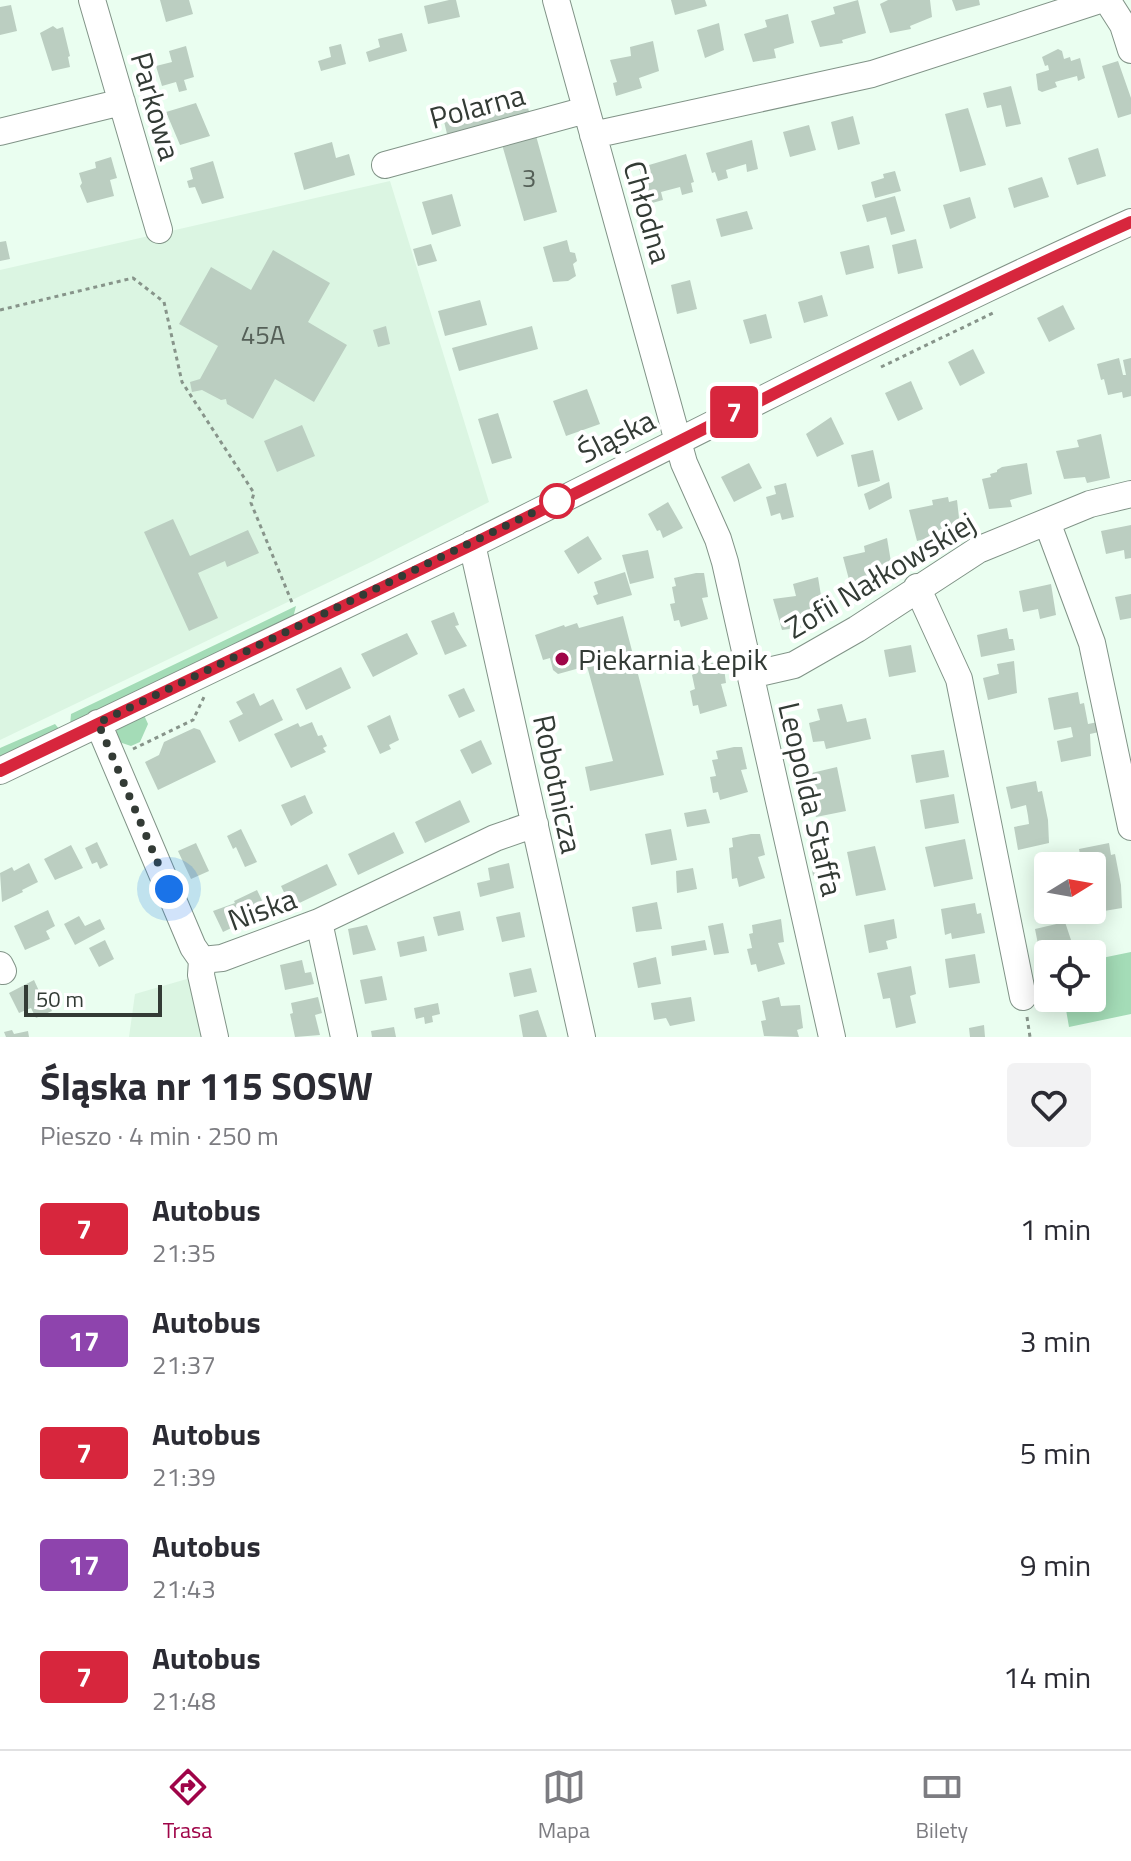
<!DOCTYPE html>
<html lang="pl">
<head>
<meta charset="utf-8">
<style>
	body { margin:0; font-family:"Titillium Web",sans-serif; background:#f2f2f3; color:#2b2b33; height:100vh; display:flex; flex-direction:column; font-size:30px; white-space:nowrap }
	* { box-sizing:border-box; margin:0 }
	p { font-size:26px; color:#7c7c81 }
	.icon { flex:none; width:44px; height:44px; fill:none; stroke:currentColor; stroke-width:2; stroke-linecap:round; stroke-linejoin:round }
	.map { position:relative; height:1037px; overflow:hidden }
	.panel { display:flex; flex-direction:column; background:#fff; flex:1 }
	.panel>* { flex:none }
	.badge { padding:0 16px; border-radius:6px; font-size:28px; line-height:52px }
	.needle { width:52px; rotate:79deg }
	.fabs { position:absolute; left:1034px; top:852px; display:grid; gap:16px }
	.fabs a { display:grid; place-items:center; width:72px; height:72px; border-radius:8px; background:#fff; box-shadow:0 4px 20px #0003; font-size:40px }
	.scale { position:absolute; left:24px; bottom:20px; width:138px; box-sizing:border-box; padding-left:8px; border:4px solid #333b35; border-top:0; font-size:22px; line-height:28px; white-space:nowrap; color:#333b35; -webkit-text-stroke:6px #fff; paint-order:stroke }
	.you { position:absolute; width:40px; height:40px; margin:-20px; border:6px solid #fff; border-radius:50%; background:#1a73e8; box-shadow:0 0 0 12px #1a73e833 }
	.map>.badge { position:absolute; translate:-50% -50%; box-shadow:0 0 0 4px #fff }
	.round { display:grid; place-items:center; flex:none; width:84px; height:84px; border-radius:8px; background:#f2f2f3 }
	.head { display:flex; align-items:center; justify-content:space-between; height:136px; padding:0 40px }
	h1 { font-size:38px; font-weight:700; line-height:60px }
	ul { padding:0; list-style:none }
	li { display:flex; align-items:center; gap:24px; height:112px; padding:0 40px }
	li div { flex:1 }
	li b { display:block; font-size:30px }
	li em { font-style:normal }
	li .badge { min-width:88px; font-weight:700; text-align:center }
	.menu { display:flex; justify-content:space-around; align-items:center; height:112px; border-top:2px solid #e1e1e2; background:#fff; font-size:22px; color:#7c7c81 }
	.menu a { display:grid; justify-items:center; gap:4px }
	.menu .selected { color:#9f0448 }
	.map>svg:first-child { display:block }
</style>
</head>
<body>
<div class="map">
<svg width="1131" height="1037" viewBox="0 0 1131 1037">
	<rect width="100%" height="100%" fill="#eafef0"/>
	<path fill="#dbf5e2" d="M390 181 489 502 371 562 0 740V270Z
		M211 972 225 1037H129L135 994Z"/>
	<path fill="#a4dcb7" d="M296 606 293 618 70 725 71 714Z
		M144 715 148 724 140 742 131 746 116 741 117 727Z
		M55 724 60 730 0 758V748Z
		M1131 952V1014L1069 1027 1064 998H1092V960Z"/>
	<path fill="#bbcec1" d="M160 0H189L193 14 166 22Z
		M449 0H456L460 17 428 24 424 6Z
		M671 0H705L707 6 675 15Z
		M858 0 866 33 842 40 843 43 820 47 811 21 835 14 833 7Z
		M888 0H930L932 17 910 26 911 29 890 33 880 4Z
		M952 0H979L980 5 956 11Z
		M11 5 17 31 0 35V7Z
		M788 14 794 43 774 49 776 58 753 62 744 34 767 27 765 20Z
		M719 23 724 50 705 58 697 30Z
		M53 26 57 29 63 27 70 56 68 57 70 67 52 71 40 33Z
		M402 33 407 51 369 62 366 52 380 47 378 39Z
		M653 41 659 71 639 78 642 88 616 96 613 83 617 82 610 60 631 56 630 47Z
		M341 44 346 64 321 71 318 61 331 57 329 47Z
		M186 46 194 77 184 80 187 90 179 92 176 82 162 86 156 66 172 62 169 51Z
		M1058 49 1062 51 1064 59 1070 57 1071 61 1080 58 1085 78 1078 81 1077 76 1055 82 1057 87 1042 92 1038 90 1036 74 1049 70 1048 65 1045 66 1042 57Z
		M1118 61 1131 98V114L1118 118 1102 66Z
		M1011 86 1021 124 1006 127 1001 105 987 108 983 93Z
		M523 90 530 115 448 138 442 113Z
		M196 103 210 136 180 145 166 112Z
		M968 108 986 165 960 172 945 114Z
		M853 116 860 144 838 150 831 122Z
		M809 125 816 150 790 157 783 132Z
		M535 132 557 212 524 221 501 141Z
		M752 140 758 169 747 172 746 164 726 170 728 178 718 181 715 172 712 173 706 153Z
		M332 142 336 158 349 154 355 175 304 190 294 153Z
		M1098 148 1106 176 1077 185 1068 158Z
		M686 154 694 182 691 183 693 192 682 195 680 187 661 192 663 200 652 203 650 196H647L639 168Z
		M111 157 117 178 110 180 114 196 87 203 80 186 82 183 79 173 96 168 95 162Z
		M213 161 224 198 202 204 195 187 189 188 187 181 193 179 190 168Z
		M895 171 901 191 875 198 871 182 884 178 883 174Z
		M1042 177 1049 197 1014 208 1008 188Z
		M452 194 461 226 432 235 422 202Z
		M895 196 905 231 891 235 886 217 867 222 862 205Z
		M970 197 976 218 950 229 943 205Z
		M747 211 753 229 721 237 716 219Z
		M916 239 923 268 898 274 892 245Z
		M567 240 570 252 575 253 577 261 573 264 576 276 568 281 553 282 543 247Z
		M6 241 10 259 0 261V242Z
		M431 244 437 261 418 266 413 249Z
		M869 245 874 268 846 275 840 252Z
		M273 250 330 283 308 322 347 345 314 402 275 379 253 419 227 404 226 399 221 400 202 390 192 392 190 382 200 379 218 346 179 324 211 267 251 290Z
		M690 280 697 309 677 314 671 285Z
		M822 295 828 316 804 323 798 302Z
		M480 300 487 325 445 336 438 311Z
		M1063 305 1075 329 1049 342 1037 318Z
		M766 314 772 338 750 344 743 320Z
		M386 326 390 344 378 347 373 330Z
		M532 326 538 349 459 371 452 348Z
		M973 349 985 373 960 386 948 362Z
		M1119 358 1123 375H1126L1123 360 1131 358V396L1123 398 1122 392 1108 395 1104 379 1101 380 1097 364Z
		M911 381 923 409 898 421 885 393Z
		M587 389 600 424 566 436 553 401Z
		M498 413 512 458 492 464 478 419Z
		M831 417 844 444 817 457 806 434Z
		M302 425 315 456 277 472 264 441Z
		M1101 434 1110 478 1087 483 1085 477 1064 479 1056 451 1079 447 1077 440Z
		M873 450 880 481 858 487 851 455Z
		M749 463 762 488 734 502 721 477Z
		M1027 463 1032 494 1010 500 1012 507 989 509 982 479 991 477 990 474 997 472V470L1002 467Z
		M889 482 892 498 869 510 864 494Z
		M786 483 794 517 782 520 780 513 771 516 766 497 776 494 774 486Z
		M948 497 949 502 957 500 960 527 939 530V535L917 541 909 510 933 505 932 500Z
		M668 502 683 528 663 538 660 530 657 531 648 514Z
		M173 519 190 556 248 530 259 553 227 567 225 561 198 573 218 618 189 631 144 532Z
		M1131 525V558L1125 559 1124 550 1106 554 1101 531Z
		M588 536 602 559 578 574 564 551Z
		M887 538 892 568 872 575 873 586 852 591 843 557 865 552 864 546Z
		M648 550 654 578 630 584 622 555Z
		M625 572 632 595 597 605 593 596 598 594 594 582Z
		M696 573H704L708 597 702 598 708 619 681 627 679 620 674 621 670 604 675 603 672 587 676 586 674 578Z
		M818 577 823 608 802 614 804 627 782 630 773 599 796 596 793 584Z
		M1051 584 1056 615 1040 619 1038 609 1023 612 1019 591Z
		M1131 594V618L1120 620 1115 597Z
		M454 612 459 625 455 626 467 646 445 655 431 621Z
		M623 616 664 775 590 791 585 767 613 761 587 666 558 674 553 670 550 658 543 660 535 635 564 625 565 627 577 623 579 628Z
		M1007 628 1009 639H1013L1015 650 981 657 977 635Z
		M407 633 418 654 373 677 361 654Z
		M911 645 916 672 889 677 884 650Z
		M723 661 726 683 721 684 727 706 700 714 698 705 693 706 690 691 695 689 692 675 696 673 695 666Z
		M1014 661 1017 693 988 700 983 678 999 674 997 664Z
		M341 667 351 688 306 710 296 689Z
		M464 688 475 711 459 718 448 695Z
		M1078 692 1080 704 1084 703 1088 724 1098 722 1099 732 1090 734 1091 756 1061 762 1057 741 1073 737 1071 727 1054 730 1048 698Z
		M254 693 260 706 273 699 283 720 239 742 229 721 243 714 236 702Z
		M842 704 847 722 866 718 871 739 826 749 824 741 813 742 809 723 820 720 817 709Z
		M390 715 399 740 389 745 391 749 380 754 367 726Z
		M312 722 318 736 322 735 327 746 323 748 326 752 291 768 274 734 298 723 300 727Z
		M194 728 200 730 216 762 158 790 145 762 159 755 164 742Z
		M481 740 492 764 472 774 460 750Z
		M734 747H742L747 769 741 770 748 792 720 800 718 792 713 793 710 777 716 776 712 760 718 759 716 751Z
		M944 750 949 777 916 783 911 755Z
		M837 767 846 811 816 817 803 775Z
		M1036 781 1038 792 1042 791 1048 820 1049 843 1018 850 1014 827 1029 824 1028 816 1026 805 1011 809 1006 787Z
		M954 794 959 823 925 829 920 800Z
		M305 795 313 813 291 826 281 805Z
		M460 800 470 822 425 843 415 822Z
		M706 809 710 823 687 827 684 813Z
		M241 829 257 862 245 867 236 847 233 849 227 836Z
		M671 829 677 860 651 865 645 834Z
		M394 832 404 853 358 875 348 854Z
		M751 834H760L765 855 758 857 765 878 739 887 737 878 732 879 729 848 733 847 732 838Z
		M965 839 973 879 934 887 925 847Z
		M97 842 108 865 100 869 97 862 92 864 85 848Z
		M196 843 209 871 191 879 178 851Z
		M1109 843 1111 855 1115 854 1121 885 1122 908 1092 913V890L1103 888 1099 868 1092 869V866H1082L1079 849Z
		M71 845 83 868 55 880 44 859Z
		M875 846 886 890 856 896 847 852Z
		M824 860 827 873 813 876 811 863Z
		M29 863 38 882 22 890 23 892 2 902 0 873 12 867 14 871Z
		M509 863 514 888 480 897 477 883 490 880 488 868Z
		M327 864 337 885 291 907 281 886Z
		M693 868 697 889 677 893 676 871Z
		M257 890 267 911 223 932 213 911 235 903 234 901Z
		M657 902 662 929 636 932 632 907Z
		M975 903 977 914 981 913 985 933 952 939 951 933 945 935 941 909Z
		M48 910 55 926 46 931 50 939 25 950 14 926Z
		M460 911 464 930 438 936 433 917Z
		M520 912 525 937 502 942 496 917Z
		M79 916 85 926 100 919 105 929 75 945 64 924Z
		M781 919 784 942 778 943 785 964 758 972 756 964 751 965 747 949 752 948 749 934 753 933 752 925Z
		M894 919 897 938 886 941 888 949 869 953 864 925Z
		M1065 922 1075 952 1048 954V958L1041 959 1035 929Z
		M723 923 729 953 714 955 708 926Z
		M367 925 376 950 353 955 348 929Z
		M424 936 427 951 400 957 397 942Z
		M105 940 114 959 99 967 89 948Z
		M705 940 707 950 672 956 671 946Z
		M975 954 980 983 949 988 945 959Z
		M656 957 661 984 638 988 633 963Z
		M302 960 305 973 311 972 314 984 285 990 280 965Z
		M911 966 916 994 910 996 916 1023 896 1028 890 998 883 999 877 973Z
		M531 968 537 992 514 997 509 973Z
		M382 976 387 1000 365 1004 360 980Z
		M34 980 44 1002 47 1000 52 1011 36 1018 31 1008 19 1013 9 993Z
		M318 997 322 1013 315 1015 320 1035 295 1037 290 1014 293 1013 291 1003Z
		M691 997 695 1021 670 1026 666 1018 654 1020 651 1003Z
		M779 997 781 1006 800 1005 803 1028 797 1030 799 1037 764 1036 761 1021 766 1020 762 1001Z
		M438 1003 440 1014 432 1016 433 1022 425 1024 424 1017 416 1019 414 1008Z
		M538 1010 547 1037H523L519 1015Z
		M984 1025 985 1037H970L969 1028Z
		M394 1027 396 1037H372L371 1031Z
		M12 1030 14 1034 28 1031 29 1037H6L4 1032Z"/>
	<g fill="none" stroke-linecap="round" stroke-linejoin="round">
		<g stroke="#819387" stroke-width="28">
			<path id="minor" d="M92 0 159 230
				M556 0 684 463 718 539 725 562 832 1037
				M1107 0 1123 25 1131 50
				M0 132 122 102
				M593 135 872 74 1100 0
				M385 165 586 110
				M1047 522 1092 643 1131 827
				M472 544 582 1037
				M917 587 959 679 1023 997
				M751 675 794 665 857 629 978 550 1090 504 1131 494
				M98 723 193 947 202 960 222 958 319 922 495 838 535 824
				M0 771C157 694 316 621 473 544 692 436 908 322 1131 222
				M319 922 344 1037
				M202 960 201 975 215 1037
				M0 965 3 971"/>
		</g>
		<path stroke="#87948a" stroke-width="3" stroke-dasharray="4 4" stroke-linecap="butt" d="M0 310 133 278 164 302 182 382 254 493 251 503 293 605
			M881 367 993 313
			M133 749 193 720 204 697
			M1027 1017 1030 1037"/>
		<use href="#minor" stroke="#fff" stroke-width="26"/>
	</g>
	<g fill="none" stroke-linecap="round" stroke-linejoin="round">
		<g stroke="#fff" stroke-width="18">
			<path id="line" d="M0 771C157 694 316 621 473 544 692 437 908 322 1131 222"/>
		</g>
		<use href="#line" stroke="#d7263d" stroke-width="12"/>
		<path stroke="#333b35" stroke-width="8" stroke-dasharray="0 14.4" d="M169 889 98 723 557 501"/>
	</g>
	<circle fill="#fff" stroke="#d7263d" stroke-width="4" cx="557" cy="501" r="16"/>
	<circle fill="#9f0448" stroke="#fff" stroke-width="3" cx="562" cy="659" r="8"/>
	<g text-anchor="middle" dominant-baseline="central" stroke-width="8" stroke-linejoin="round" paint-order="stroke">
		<g font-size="26" fill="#556058">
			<text x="529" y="177">3</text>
			<text x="263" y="334">45A</text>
		</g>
		<g font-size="30" fill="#333b35" stroke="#fff">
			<text transform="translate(156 106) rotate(74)">Parkowa</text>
			<text transform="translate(477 106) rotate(-15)">Polarna</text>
			<text transform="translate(648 212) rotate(74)">Chłodna</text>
			<text transform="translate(616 436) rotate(-27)">Śląska</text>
			<text transform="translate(880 575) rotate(-31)">Zofii Nałkowskiej</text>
			<text transform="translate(558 784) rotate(78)">Robotnicza</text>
			<text transform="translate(811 799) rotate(77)">Leopolda Staffa</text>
			<text transform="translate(262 909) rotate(-20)">Niska</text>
		</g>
		<g font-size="30" fill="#333b35" stroke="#fff" text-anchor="start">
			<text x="578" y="659">Piekarnia Łepik</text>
		</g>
	</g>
</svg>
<div class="fabs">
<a><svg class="needle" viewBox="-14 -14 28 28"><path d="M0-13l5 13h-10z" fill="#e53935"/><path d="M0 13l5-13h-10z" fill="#7c7c81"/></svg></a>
<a><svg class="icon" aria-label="locate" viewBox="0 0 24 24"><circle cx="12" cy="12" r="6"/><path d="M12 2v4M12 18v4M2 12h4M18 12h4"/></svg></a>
</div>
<div class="scale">50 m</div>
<div class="you" style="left:169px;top:889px"></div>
<b class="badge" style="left:734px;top:412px;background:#d7263d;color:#fff">7</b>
</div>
<section class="panel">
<div class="head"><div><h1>Śląska nr 115 SOSW</h1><p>Pieszo · 4 min · 250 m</p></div><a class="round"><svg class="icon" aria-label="heart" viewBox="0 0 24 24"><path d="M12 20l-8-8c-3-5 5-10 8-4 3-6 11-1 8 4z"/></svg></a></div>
<ul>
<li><span class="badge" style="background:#d7263d;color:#fff">7</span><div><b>Autobus</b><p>21:35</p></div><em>1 min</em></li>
<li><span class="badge" style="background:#8e44ad;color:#fff">17</span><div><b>Autobus</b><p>21:37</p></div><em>3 min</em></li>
<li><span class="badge" style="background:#d7263d;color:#fff">7</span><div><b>Autobus</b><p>21:39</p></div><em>5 min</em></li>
<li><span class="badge" style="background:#8e44ad;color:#fff">17</span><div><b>Autobus</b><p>21:43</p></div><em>9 min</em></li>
<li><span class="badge" style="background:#d7263d;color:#fff">7</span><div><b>Autobus</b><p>21:48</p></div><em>14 min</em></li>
</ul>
</section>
<nav class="menu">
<a class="selected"><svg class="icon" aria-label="directions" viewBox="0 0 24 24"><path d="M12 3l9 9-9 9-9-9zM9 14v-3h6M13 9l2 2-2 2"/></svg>Trasa</a>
<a><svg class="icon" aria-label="map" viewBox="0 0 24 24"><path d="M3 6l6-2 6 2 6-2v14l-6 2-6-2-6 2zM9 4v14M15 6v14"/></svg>Mapa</a>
<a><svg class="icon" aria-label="tickets" viewBox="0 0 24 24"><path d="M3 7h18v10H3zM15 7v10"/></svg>Bilety</a>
</nav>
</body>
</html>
